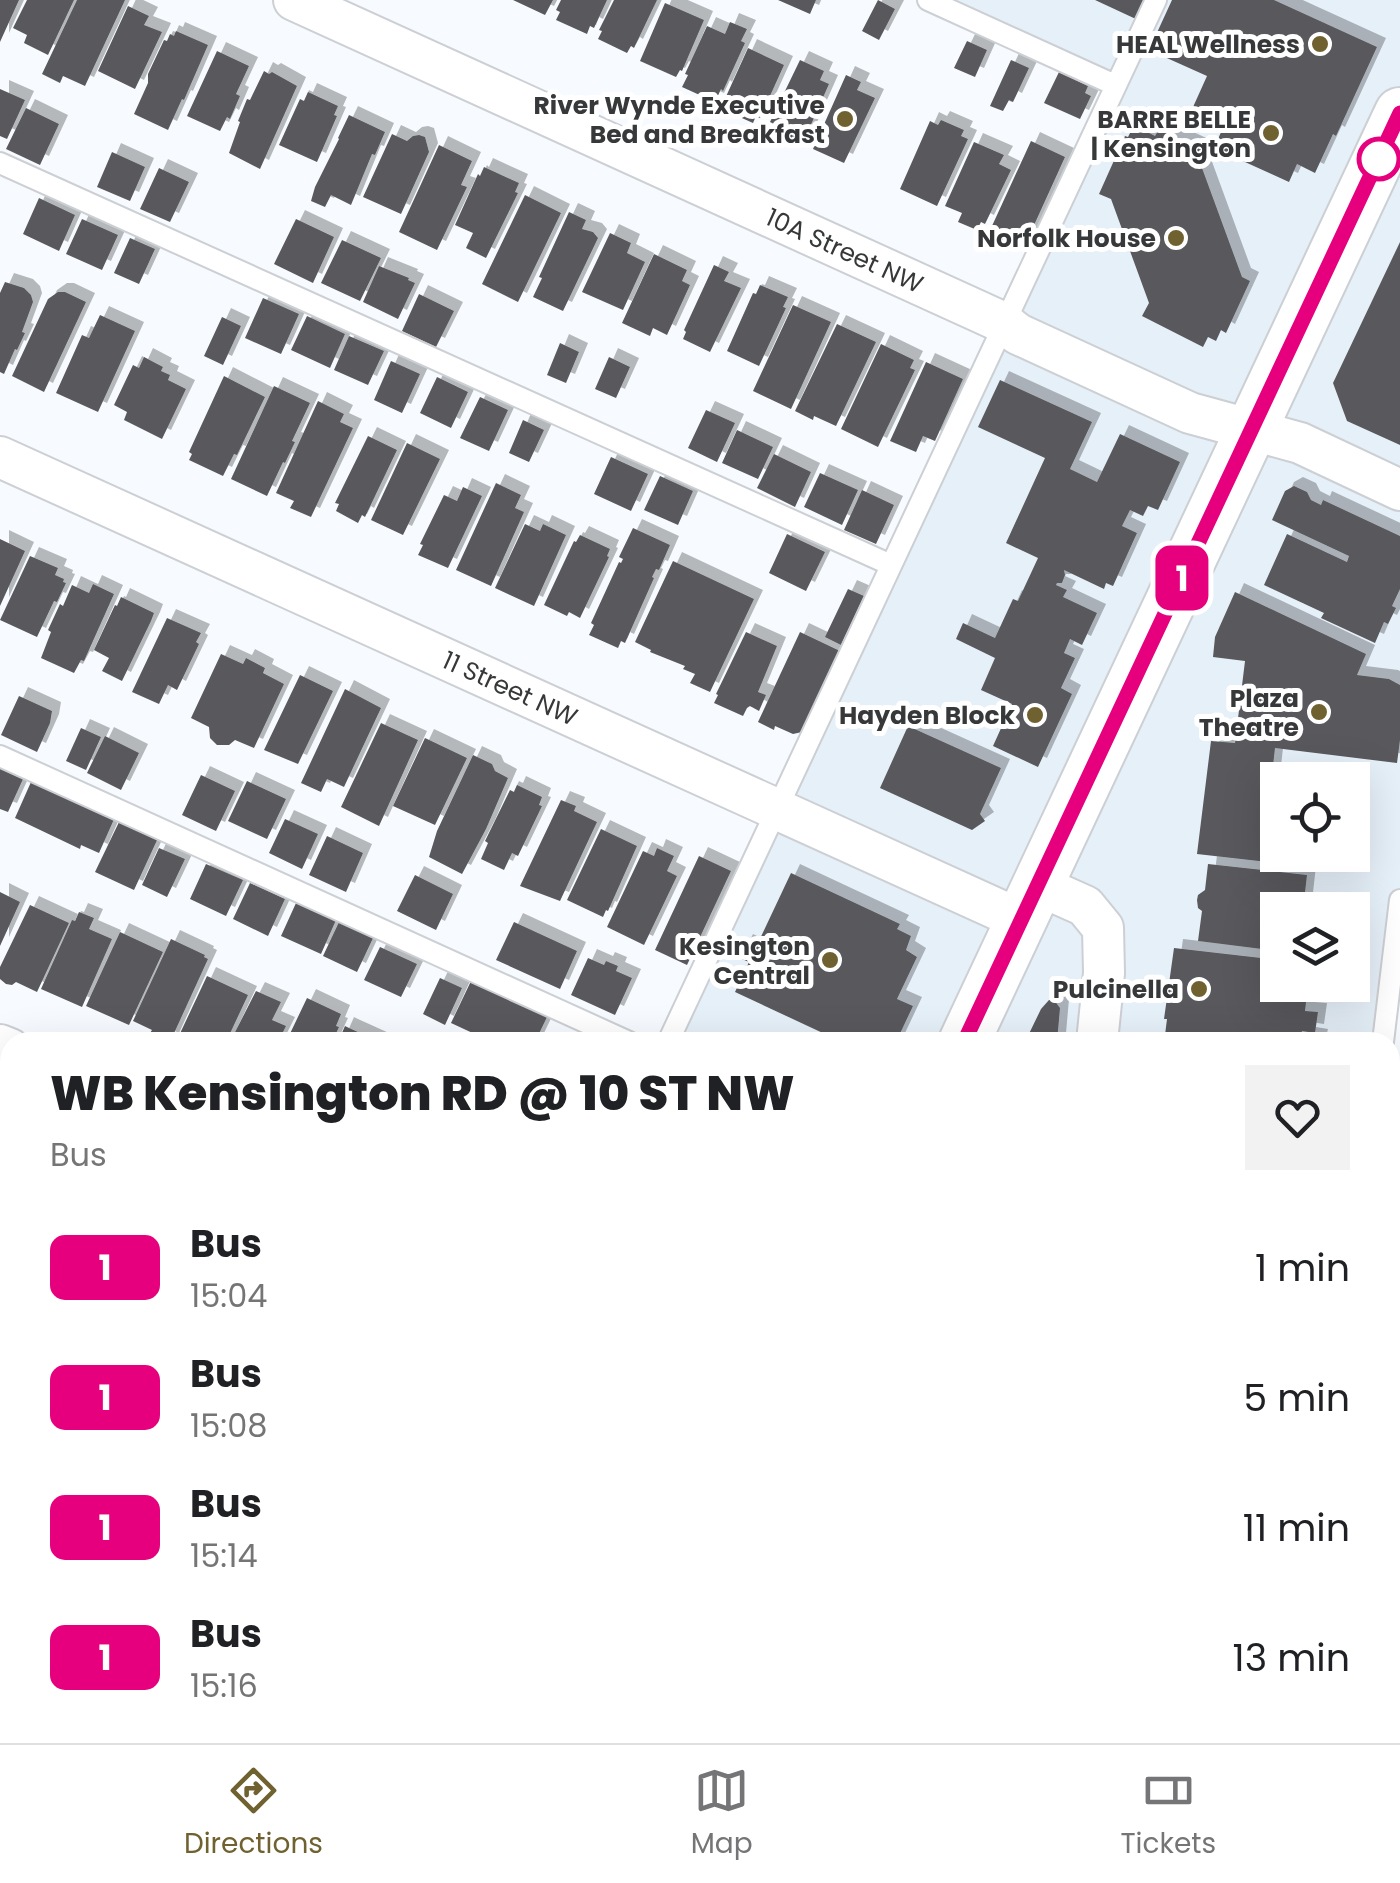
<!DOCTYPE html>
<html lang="en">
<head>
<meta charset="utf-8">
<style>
	body { margin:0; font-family:Poppins,sans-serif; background:#f2f2f2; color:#202124; height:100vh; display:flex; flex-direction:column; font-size:38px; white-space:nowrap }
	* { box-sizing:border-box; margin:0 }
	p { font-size:32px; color:#757577 }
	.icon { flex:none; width:55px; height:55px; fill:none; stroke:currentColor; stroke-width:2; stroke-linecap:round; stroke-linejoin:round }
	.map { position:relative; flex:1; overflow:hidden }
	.panel { position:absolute; left:0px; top:1032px; width:1400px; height:712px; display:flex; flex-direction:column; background:#fff; border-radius:30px 30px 0 0; box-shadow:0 10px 40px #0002 }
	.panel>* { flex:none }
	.badge { padding:0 20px; border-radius:15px; font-size:35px; line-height:65px }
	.fabs { position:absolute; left:1260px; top:762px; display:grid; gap:20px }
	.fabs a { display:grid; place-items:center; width:110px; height:110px; border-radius:0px; background:#fff; box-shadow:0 10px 40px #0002; font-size:50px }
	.map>.badge { position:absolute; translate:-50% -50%; box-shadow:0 0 0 5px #fff }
	.round { display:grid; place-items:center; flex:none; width:105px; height:105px; border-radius:0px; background:#f2f2f2 }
	.headline { display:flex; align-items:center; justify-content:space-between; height:170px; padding:0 50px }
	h1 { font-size:48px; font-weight:800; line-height:75px }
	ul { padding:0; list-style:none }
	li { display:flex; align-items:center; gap:30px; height:130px; padding:0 50px }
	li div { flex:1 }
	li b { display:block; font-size:38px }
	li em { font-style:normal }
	li .badge { min-width:110px; font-weight:700; text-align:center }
	.tabs { display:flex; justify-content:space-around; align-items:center; height:140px; border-top:2px solid #e0e0e0; background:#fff; font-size:28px; color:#757577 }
	.tabs a { display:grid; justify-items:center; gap:5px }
	.tabs .active { color:#706230 }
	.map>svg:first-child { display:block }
</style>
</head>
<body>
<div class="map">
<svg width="1400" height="1743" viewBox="0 0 1400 1743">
	<defs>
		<filter id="shadow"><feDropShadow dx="9" dy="-9" stdDeviation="0" flood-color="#0004"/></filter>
	</defs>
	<rect width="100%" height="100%" fill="#f7fbff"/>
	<path fill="#e6f0f9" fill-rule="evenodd" d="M931 0H1400V935L1385 1042H668L1115 86ZM1278 780H1352V855H1278ZM1278 910H1352V985H1278Z
		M339 1735H986L985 1743H336Z"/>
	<path fill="#59595d" filter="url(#shadow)" d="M0 0H19L0 42Z
		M27 0H74L48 55 24 43 27 35 13 28Z
		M77 0H125L85 86 63 76 60 83 42 74Z
		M513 0H553L545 15Z
		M561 0H607L594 28 590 26 587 34 556 20 560 12 556 10Z
		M614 0H657L634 48 631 46 627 53 598 39 602 31 599 30Z
		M778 0H816L810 14Z
		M878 0 895 9 879 40 862 31Z
		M1095 0H1147L1138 20Z
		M1172 0H1274L1377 47 1336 136 1333 134 1315 173 1297 164 1289 182 1214 148 1222 130 1189 116 1207 76 1149 50Z
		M665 3 704 20 682 71 680 70 676 77 640 61Z
		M128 6 149 16 144 25 162 32 135 89 98 71Z
		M730 22 747 29 741 41 745 43 723 91 721 89 715 102 682 87 688 75 685 74 707 26 725 34Z
		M176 31 208 45 184 100 182 99 168 130 134 114 148 83V74L164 40 167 41 170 34 174 36Z
		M967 41 987 50 975 77 954 68Z
		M748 48 784 65 760 118 756 116 753 123 724 110 727 102 724 101Z
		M217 51 249 66 236 94 240 96 230 119 227 117 220 131 187 116Z
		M800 60 824 71 820 80 829 84 805 138 802 136 799 144 771 131 774 124 770 122Z
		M1011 60 1029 68 1013 102 1009 100 1003 111 990 106Z
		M264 71 269 74 272 72 297 86 260 169 229 153 240 122 238 121 247 99 250 100Z
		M1059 72 1088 86 1085 93 1091 96 1080 119 1044 103Z
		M846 75 861 82 857 90 875 98 844 163 813 149Z
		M0 89 25 100 7 139 0 136Z
		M308 92 338 106 334 115 337 116 317 162 279 145 300 99 304 101Z
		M26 108 59 124 40 165 6 149Z
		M349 115 385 132 375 155 372 154 351 205 331 195 325 207 311 201 315 187 339 139 338 138Z
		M941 120 964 130 961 136 968 139 937 206 900 189 930 121 938 125Z
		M1134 125 1155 136 1159 129 1210 153 1202 168 1242 277 1250 281 1226 333 1221 330 1216 341 1208 337 1203 347 1142 316 1149 303 1111 199 1099 194 1125 136 1128 137Z
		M392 134 407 141 413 136 419 135 425 137 429 152 401 214 363 197Z
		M1031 141 1065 157 1025 245 1004 235 1000 245 986 239Z
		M974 142 1004 155 999 164 1011 170 985 224 981 222 977 230 958 222 962 213 945 206Z
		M439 145 472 161 461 185 467 187 437 250 399 232Z
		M112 152 145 167 130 201 97 187Z
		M484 167 519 183 515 192 518 193 486 258 466 248 473 233 455 225 478 174 480 176Z
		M159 168 189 182 170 222 140 209Z
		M525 195 561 213 518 302 482 284Z
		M39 198 75 215 59 251 23 234Z
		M569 212 586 220 582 229 593 232 598 238 563 311 533 297 542 278 539 277Z
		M82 219 118 235 102 270 66 254Z
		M296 219 334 237 313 283 274 264Z
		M610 233 631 243 627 253 645 262 623 310 582 292Z
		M130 238 155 249 139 284 114 273Z
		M342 240 381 258 360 301 321 283Z
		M1400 242V445L1347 421 1333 383Z
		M654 254 687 270 682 281 690 285 667 335 653 328 650 336 622 323Z
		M714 265 729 272 724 281 741 288 710 352 683 339 686 332 684 330Z
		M379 266 409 278 408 280 415 283 398 319 363 302Z
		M5 282 24 288 31 295 33 302 22 332 25 333 17 350 15 349 4 374 0 372V293Z
		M760 285 788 297 783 307 786 308 759 366 727 351 753 293 756 294Z
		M58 292H65L86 302 44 392 12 376 48 299Z
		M419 294 454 311 436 347 402 331Z
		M263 298 299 314 281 354 245 338Z
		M793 305 831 322 791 409 753 391Z
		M100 315 135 331 98 412 56 393 82 335 89 338Z
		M307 316 345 334 330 368 291 350Z
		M222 317 241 326 223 365 204 356Z
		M837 324 876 342 836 426 814 416 813 420 795 411Z
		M349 336 384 351 368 385 334 370Z
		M560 343 579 352 566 383 547 375Z
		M881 344 914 360 910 368 915 370 878 447 841 429Z
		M144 357 163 367 161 371 170 375 168 380 186 389 162 439 124 420 127 412 114 405 133 365 139 368Z
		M609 357 630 367 616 398 595 389Z
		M391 361 420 374 402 413 374 400Z
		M926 362 963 379 935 441 923 436 916 452 890 441Z
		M224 376 265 397 237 455 234 454 223 476 189 460 192 454 189 452Z
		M437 377 468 392 451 428 420 413Z
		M1000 380 1092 422 1070 469 1097 482 1120 434 1180 462 1158 510 1148 506 1143 516 1130 510 1122 526 1137 533 1113 586 1106 583 1104 589 1064 570 1065 575 1062 583H1057L1056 585 1067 590 1063 597 1097 613 1082 645 1070 639 1064 653 1075 658 1061 688 1072 694 1038 767 993 746 1012 704 981 690 995 658 956 639 963 623 995 638 1013 599 1018 601 1038 558 1006 543 1045 458 978 427Z
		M274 386 310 403 292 441 295 442 285 463 283 462 267 496 231 479Z
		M480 397 508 410 489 451 460 438Z
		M318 401 344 414 340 422 353 428 311 517 290 508 294 501 276 493Z
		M706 410 735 423 717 462 688 448Z
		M523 420 544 430 529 462 509 453Z
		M737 430 773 447 758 479 722 463Z
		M368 436 397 450 365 517 362 515 358 523 336 511 339 504 335 503Z
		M407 443 440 459 403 535 371 520Z
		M774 454 811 472 795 507 757 488Z
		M611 457 648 474 631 511 594 494Z
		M820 473 858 490 842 525 804 507Z
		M660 476 693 491 678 525 644 510Z
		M496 483 521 495 515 508 524 512 491 586 456 570Z
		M1294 486 1307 492 1311 500 1321 505 1323 500 1400 536V589L1392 606 1396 608 1388 624 1384 622 1375 643 1321 618 1324 613 1264 585 1287 534 1347 562 1349 556 1272 520 1285 491Z
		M463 487 482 496 448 568 418 555 423 545 420 544 444 495 457 501Z
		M862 490 894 505 876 544 844 530Z
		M525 524 540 531 543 524 566 535 534 606 495 588Z
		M633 528 670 545 659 570 656 569 652 577 654 578 625 643 621 641 618 648 589 635 594 625 591 623 619 562 621 563 623 559 619 557Z
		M787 534 825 552 806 591 769 573Z
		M580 535 610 549 607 556 609 557 580 618 569 612 567 616 544 605 574 541 576 542Z
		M0 539 25 551 0 606Z
		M30 556 58 568 55 575 64 579 63 582 66 583 57 602 54 601 37 637 0 620Z
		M673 561 754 599 710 692 690 683 695 674 683 669 685 666 650 652 651 650 635 642Z
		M93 584 114 594 84 661 81 660 74 673 41 658 51 632 48 630 60 604 63 606 72 585 89 593Z
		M848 589 864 596 841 645 825 637Z
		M1235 592 1366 654 1357 675 1389 679 1400 685V740L1397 763 1275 748 1271 784 1278 785V855H1323L1321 868 1197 854 1211 741 1235 743 1245 661 1213 657 1215 637Z
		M121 597 154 613 151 621 122 681 102 671 109 658 94 650 115 605 117 606Z
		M167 618 201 633 196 642 199 644 177 690 168 685 159 704 132 692Z
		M746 632 777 646 758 692 766 695 759 711 750 706 747 708 743 716 714 703 718 695 716 694Z
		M800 632 840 651 802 732 793 734 775 726 774 730 758 722Z
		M221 654 243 664 246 658 265 668 263 673 284 684 254 748 235 740 229 745H217L210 738 209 727 191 718Z
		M300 675 333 691 298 764 264 750Z
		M345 689 381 708 344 787 327 779 321 792 301 783Z
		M19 696 52 711 50 723 37 752 1 735Z
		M381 723 418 740 379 826 341 807Z
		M908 726 1001 768 980 814 985 821 972 830 880 788Z
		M81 728 101 737 86 770 66 761Z
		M105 736 139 753 121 790 87 773Z
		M425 738 467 758 435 825 393 806Z
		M473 755 492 764 495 771 508 778 486 829 462 874 429 857 437 831Z
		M0 768 23 779 8 812 0 809Z
		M201 775 235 791 216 831 182 815Z
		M247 781 286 799 267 839 228 821Z
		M31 782 73 801 74 798 115 817 99 853 81 845 80 849 15 818Z
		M517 785 542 797 539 805 542 806 518 856 512 853 504 870 481 859 488 843 485 841 510 790 514 792Z
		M561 800 576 806 574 811 597 822 560 901 520 886Z
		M285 819 318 834 302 869 269 853Z
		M120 820 158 838 134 890 95 872Z
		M601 829 637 846 608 911 606 910 603 917 567 900Z
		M327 836 363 853 346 892 309 875Z
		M159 848 185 859 167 897 142 885Z
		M657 848 674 856 667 871 677 876 644 945 607 927 643 851 654 856Z
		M699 856 731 871 687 965 655 950Z
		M206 864 243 880 226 916 190 899Z
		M1208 864 1307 875 1303 910H1278V951L1198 941 1202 911 1198 908 1197 900 1198 895 1205 890Z
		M791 873 900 924 897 929 911 936 906 950 917 957 897 999 913 1006 896 1042H887L875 1037 873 1042H842L735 992 749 962 737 957 744 943 754 948 758 943Z
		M415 875 453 894 436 930 397 911Z
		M250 883 285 899 268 936 233 919Z
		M0 892 20 902 0 946Z
		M296 903 336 920 321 954 281 936Z
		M30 905 69 923 37 992 16 982 12 985 6 984 0 979V967Z
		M79 912 94 918 89 929 112 939 82 1007 41 989 72 920 75 921Z
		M340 920 374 936 357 972 323 956Z
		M514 922 577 951 560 989 496 960Z
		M120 932 163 952 129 1025 86 1006Z
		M171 939 205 955 204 957 208 959 170 1042 150 1033 152 1030 133 1021Z
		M380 947 417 964 401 997 364 980Z
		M1174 948 1278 960V985H1308L1305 1011 1318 1012 1315 1033 1302 1031 1301 1035 1319 1038 1318 1042H1178L1179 1037 1165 1035 1167 1019H1164Z
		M588 958 604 965 606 961 618 966 616 971 632 978 615 1015 571 995Z
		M207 976 248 995 226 1042H176Z
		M440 978 462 988 445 1025 423 1014Z
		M471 981 547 1017 535 1042H522L500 1032 495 1042H492L451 1023Z
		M256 991 281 1002 272 1020 286 1026 278 1042H230Z
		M307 998 341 1014 336 1026 339 1027 332 1042H286Z
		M1049 1000H1054L1060 1008 1057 1042H1025L1041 1009Z
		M345 1026 349 1028 380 1042H338Z
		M0 1138 10 1142V1156L0 1177Z
		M1390 1160 1400 1161V1284L1390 1283Z
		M10 1165V1217L0 1212V1186Z
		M1390 1297 1400 1298V1367L1390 1366Z
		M0 1431 10 1436V1500L0 1521Z
		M1390 1459 1400 1460V1529L1390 1528Z
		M10 1505V1555L0 1551V1528Z
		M1390 1662 1400 1664V1696L1390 1695Z
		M1390 1708 1400 1709V1743H1378L1379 1735H1390Z
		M373 1735H574L571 1743H376L371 1741Z
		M707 1735H827L823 1743H716L706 1738Z
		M1108 1735H1172L1171 1743H1151L1108 1737Z
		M1228 1735H1272L1271 1743H1227Z"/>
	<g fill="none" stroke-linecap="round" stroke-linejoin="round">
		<g stroke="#cccfd3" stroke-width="24">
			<path id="service" d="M928 0 1115 85
				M0 163 891 565
				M0 756 629 1042
				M668 1042 1156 0
				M1383 1042 1400 900
				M0 1336 10 1341
				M659 1735 677 1743
				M336 1743 339 1735
				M1298 1743 1299 1735"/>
		</g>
		<g stroke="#cccfd3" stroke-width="44">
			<g id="minor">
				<path id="s1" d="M294 0 980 312 1004 323 1018 334 1190 413 1300 443 1400 490"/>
				<path id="s2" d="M0 457 1021 920"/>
				<path d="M1038 885 1085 906 1103 928 1104 973 1097 1042"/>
				<path d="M0 1045 10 1049"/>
				<path d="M0 1631 10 1636"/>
				<path d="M228 1735 245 1743"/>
				<path d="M48 1743 51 1735"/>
				<path d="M1025 1743 1027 1735"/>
			</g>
		</g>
		<g stroke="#cccfd3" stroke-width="54">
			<path id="tertiary" d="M964 1042 1400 113
				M636 1743 640 1735"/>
		</g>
		<use href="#service" stroke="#fff" stroke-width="20"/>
		<use href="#minor" stroke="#fff" stroke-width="40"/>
		<use href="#tertiary" stroke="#fff" stroke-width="50"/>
	</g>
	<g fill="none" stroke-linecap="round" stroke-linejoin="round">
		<g stroke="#fff" stroke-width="22">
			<path id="line" d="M964 1042 1400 113"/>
		</g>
		<use href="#line" stroke="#e6007e" stroke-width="15"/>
	</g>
	<g fill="#706230" stroke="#fff" stroke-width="4">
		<circle cx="1320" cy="44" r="10"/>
		<circle cx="845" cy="119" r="10"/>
		<circle cx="1271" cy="133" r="10"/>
		<circle cx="1176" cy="238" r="10"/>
		<circle cx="1319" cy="712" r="10"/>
		<circle cx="1035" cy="715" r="10"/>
		<circle cx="830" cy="960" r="10"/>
		<circle cx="1199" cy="989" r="10"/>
	</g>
	<circle fill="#fff" stroke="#e6007e" stroke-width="5" cx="1379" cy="159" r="20"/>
	<g text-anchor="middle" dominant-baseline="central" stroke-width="10" stroke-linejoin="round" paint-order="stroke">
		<g font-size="25" font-weight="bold" fill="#363839" stroke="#fff" text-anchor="end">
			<text x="1300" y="44">HEAL Wellness</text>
			<text x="825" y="105">River Wynde Executive<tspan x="825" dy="29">Bed and Breakfast</tspan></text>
			<text x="1251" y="119">BARRE BELLE<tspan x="1251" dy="29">| Kensington</tspan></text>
			<text x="1156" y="238">Norfolk House</text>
			<text x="1299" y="698">Plaza<tspan x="1299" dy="29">Theatre</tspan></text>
			<text x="1015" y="715">Hayden Block</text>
			<text x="810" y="946">Kesington<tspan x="810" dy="29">Central</tspan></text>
			<text x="1179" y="989">Pulcinella</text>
		</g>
		<g font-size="25" fill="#363839" stroke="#fff">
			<text stroke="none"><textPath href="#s1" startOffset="605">10A Street NW</textPath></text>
			<text stroke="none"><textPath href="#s2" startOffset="560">11 Street NW</textPath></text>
		</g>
	</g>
</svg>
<div class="fabs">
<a><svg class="icon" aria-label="locate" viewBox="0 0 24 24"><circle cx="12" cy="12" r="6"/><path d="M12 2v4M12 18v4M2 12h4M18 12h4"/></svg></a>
<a><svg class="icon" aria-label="layers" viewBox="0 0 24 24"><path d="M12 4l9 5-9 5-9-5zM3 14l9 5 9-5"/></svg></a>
</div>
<b class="badge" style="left:1182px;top:578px;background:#e6007e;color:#fff">1</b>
<section class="panel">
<div class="headline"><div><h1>WB Kensington RD @ 10 ST NW</h1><p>Bus</p></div><a class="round"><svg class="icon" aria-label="heart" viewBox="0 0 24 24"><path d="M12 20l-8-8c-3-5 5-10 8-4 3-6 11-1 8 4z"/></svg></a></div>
<ul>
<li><span class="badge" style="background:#e6007e;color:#fff">1</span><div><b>Bus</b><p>15:04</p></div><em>1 min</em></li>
<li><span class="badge" style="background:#e6007e;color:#fff">1</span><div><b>Bus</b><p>15:08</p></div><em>5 min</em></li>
<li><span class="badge" style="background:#e6007e;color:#fff">1</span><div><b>Bus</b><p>15:14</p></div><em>11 min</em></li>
<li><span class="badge" style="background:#e6007e;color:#fff">1</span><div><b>Bus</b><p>15:16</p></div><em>13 min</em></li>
</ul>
</section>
</div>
<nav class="tabs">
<a class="active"><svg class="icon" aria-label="directions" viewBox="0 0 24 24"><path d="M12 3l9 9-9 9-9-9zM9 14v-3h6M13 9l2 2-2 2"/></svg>Directions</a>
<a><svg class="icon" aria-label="map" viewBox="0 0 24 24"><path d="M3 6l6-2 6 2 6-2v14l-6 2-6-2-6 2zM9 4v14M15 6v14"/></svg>Map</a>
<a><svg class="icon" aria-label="tickets" viewBox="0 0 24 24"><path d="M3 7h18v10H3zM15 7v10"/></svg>Tickets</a>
</nav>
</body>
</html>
